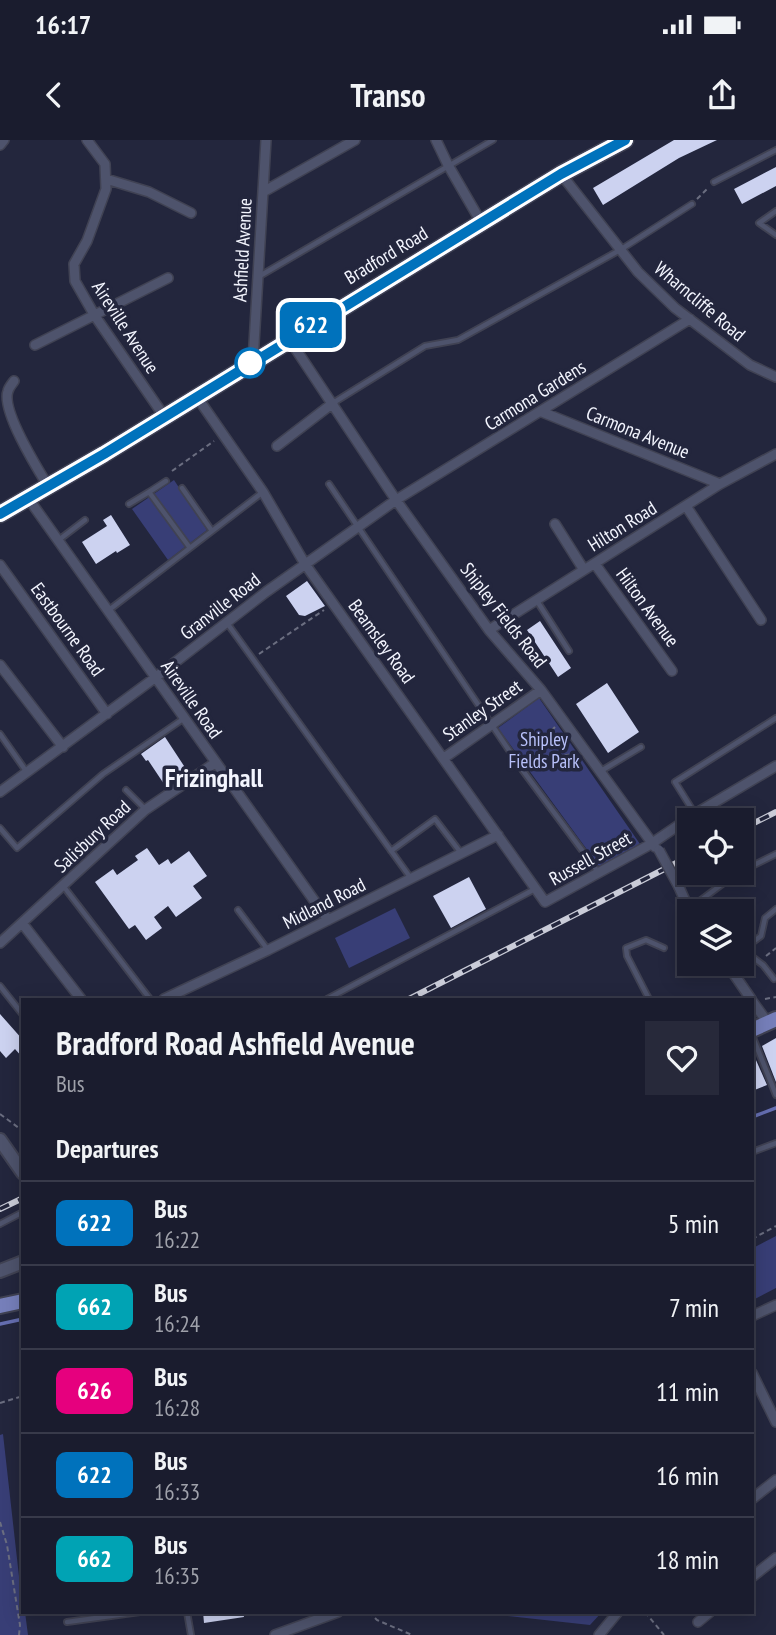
<!DOCTYPE html>
<html lang="en">
<head>
<meta charset="utf-8">
<style>
	body { margin:0; font-family:"PT Sans Narrow",sans-serif; background:#27293a; color:#f1f3f6; height:100vh; display:flex; flex-direction:column; font-size:26px; white-space:nowrap }
	* { box-sizing:border-box; margin:0 }
	p { font-size:23px; color:#9fa1aa }
	.icon { flex:none; width:38px; height:38px; fill:none; stroke:currentColor; stroke-width:2; stroke-linecap:round; stroke-linejoin:round }
	.map { position:relative; flex:1; overflow:hidden }
	.details { position:absolute; left:21px; top:858px; width:733px; height:616px; display:flex; flex-direction:column; background:#1a1c2e; border-radius:0px; box-shadow:0 4px 18px #0003,0 0 0 2px #383a4a }
	.details>* { flex:none }
	.badge { padding:0 14px; border-radius:10px; font-size:24px; line-height:46px }
	.buttons { position:absolute; left:677px; top:668px; display:grid; gap:14px }
	.buttons a { display:grid; place-items:center; width:77px; height:77px; border-radius:0px; background:#1a1c2e; box-shadow:0 4px 18px #0003,0 0 0 2px #383a4a; font-size:35px }
	.map>.badge { position:absolute; translate:-50% -50%; box-shadow:0 0 0 4px #fff }
	h2 { padding:0 35px; font-size:26px; line-height:63px }
	.round { display:grid; place-items:center; flex:none; width:74px; height:74px; border-radius:0px; background:#27293a }
	.headline { display:flex; align-items:center; justify-content:space-between; height:119px; padding:0 35px }
	h1 { font-size:33px; font-weight:700; line-height:52px }
	ul { padding:0; list-style:none }
	li { display:flex; align-items:center; gap:21px; height:84px; padding:0 35px; border-top:2px solid #383a4a }
	li div { flex:1 }
	li b { display:block; font-size:26px }
	li em { font-style:normal }
	li .badge { min-width:77px; font-weight:700; text-align:center }
	.status { display:flex; justify-content:space-between; align-items:center; height:49px; padding:0 35px; background:#1a1c2e; direction:ltr }
	.status svg { height:19px; fill:currentColor }
	header { display:flex; justify-content:space-between; align-items:center; height:91px; padding:0 35px; background:#1a1c2e; font-size:32px; font-weight:700 }
	.map>svg:first-child { display:block }
</style>
</head>
<body>
<div class="status"><b>16:17</b><svg viewBox="0 0 49 12"><path d="M0 12V9h3v3zM5 12V6h3v6zM10 12V3h3v9zM15 12V0h3v12zM26 1h20v11H26zM47 4h2v5h-2z"/></svg></div>
<header><svg class="icon" aria-label="back" viewBox="0 0 24 24"><path d="M15 5l-7 7 7 7"/></svg>Transo<svg class="icon" aria-label="share" viewBox="0 0 24 24"><path d="M12 15V3M7 8l5-5 5 5M5 13v7h14v-7"/></svg></header>
<div class="map">
<svg width="776" height="1495" viewBox="0 0 776 1495">
	<rect width="100%" height="100%" fill="#23263d"/>
	<path fill="#383e76" d="M174 340 207 390 168 420 132 369Z
		M539 558 640 704 599 726 498 588Z
		M395 768 410 798 349 828 335 798Z
		M776 1096V1148L753 1160V1108Z
		M3 1294 23 1472H25L28 1495H0V1295Z
		M470 1472H602L590 1485Z"/>
	<g fill="none" stroke-linecap="round" stroke-linejoin="round">
		<path stroke="#656eb1" stroke-width="3.5" d="M752 977 776 968
			M0 1184 23 1179"/>
	</g>
	<path fill="#ccd2f0" d="M674 0H717L679 18 603 65 593 48Z
		M776 27V46L742 64 734 49Z
		M111 375 130 405 117 413 116 411 96 424 82 402 107 386 103 380Z
		M307 441 325 466 305 476 299 475 286 456Z
		M540 481 571 528 558 537 527 490Z
		M607 543 639 592 608 613 576 564Z
		M165 597 186 629 164 644 148 620 146 621 141 614Z
		M147 708 159 725 168 719 171 724 189 711 207 736 193 746 202 758 176 777 168 766 154 777 162 788 146 800 135 785 129 789 95 742 113 729 117 735 138 720 135 716Z
		M469 737 486 769 451 788 433 756Z
		M0 874 23 900V918L15 909 6 918 0 911Z
		M776 898V942L762 906Z
		M752 911 767 945 752 951Z
		M203 1472H243L244 1477 204 1483Z"/>
	<g fill="none" stroke-linecap="round" stroke-linejoin="round">
		<g stroke="#404253" stroke-width="8">
			<path id="service" d="M714 42 776 10
				M776 71 759 83 776 95
				M258 137 493 0
				M333 263 425 206 458 200 620 110 692 64
				M166 341 149 352 190 408
				M329 344 521 628 599 733
				M182 348 212 391
				M129 364 149 352
				M60 399 85 380
				M537 461 569 511
				M109 470 263 352
				M227 483 410 737
				M0 594 26 631
				M601 631 641 607
				M126 650 145 669
				M695 674 675 642 776 578
				M0 688 17 708 103 634 183 579
				M391 711 435 679 461 713
				M742 731 776 714
				M64 747 150 859
				M689 769 737 733
				M238 770 268 810
				M742 809 763 825 774 839
				M742 810 761 796 765 778 776 769
				M0 846 23 875
				M327 859 535 749
				M649 859 627 816 626 808 646 800 664 808
				M752 895 776 955
				M752 1012 776 1003
				M0 1084 23 1072
				M187 1472 191 1495
				M67 1482 140 1472"/>
		</g>
		<g stroke="#404253" stroke-width="12">
			<path id="minor" d="M87 0 105 24 106 49 87 101 74 124 75 141 95 176 164 276
				M436 0 448 25 481 82
				M0 5 4 0
				M561 34 638 132 675 168 750 225 776 237
				M106 39 149 52 191 73
				M263 52 355 0
				M289 199 396 360 489 490 541 550 655 707
				M35 205 168 138
				M253 221 266 0
				M14 241C12 244 9 247 8 251 1 270 37 328 48 346
				M197 257 263 352 305 424 545 762 651 704 695 674 776 626
				M542 272 720 344
				M277 306 333 263
				M28 358 328 780
				M686 366 761 480
				M555 384 584 430
				M595 424 672 531
				M0 425 107 574
				M489 490 720 344 776 314
				M0 525 63 607
				M444 618 541 550
				M0 652 156 537 266 452 396 360 690 179
				M679 747 690 772
				M22 783 81 859
				M0 803 145 670 215 623
				M727 824 751 859
				M164 859 268 810 498 695
				M752 861 768 883
				M752 1176 776 1165
				M752 1233 776 1282
				M752 1359 776 1340
				M752 1437 776 1418
				M698 1482 710 1472
				M275 1495 338 1472
				M599 1495 618 1472"/>
		</g>
		<g stroke="#404253" stroke-width="16">
			<path id="tertiary" d="M0 1000 23 1033
				M0 1131 23 1122"/>
		</g>
		<g stroke="#404253" stroke-width="18">
			<path id="primary" d="M752 890 776 879
				M0 1166 23 1161"/>
		</g>
		<g stroke="#404253" stroke-width="19">
			<path id="trunk" d="M0 374 104 314 561 34 625 0"/>
		</g>
		<path stroke="#6b6e80" stroke-width="2" stroke-dasharray="5 3.5" stroke-linecap="butt" d="M697 59 708 48
			M172 331 214 301
			M259 514 324 470
			M555 587 544 598 539 616C550 617 562 618 572 613
			M528 623 538 616
			M766 816 776 808
			M765 859 776 857
			M0 974 23 991
			M752 1099 776 1086
			M0 1263 23 1256
			M0 1382 7 1405 20 1485 19 1495
			M369 1472 377 1480 412 1495
			M645 1472 664 1495"/>
		<use href="#service" stroke="#4e536c" stroke-width="4.5"/>
		<use href="#minor" stroke="#4e536c" stroke-width="9"/>
		<use href="#tertiary" stroke="#4e536c" stroke-width="12"/>
		<use href="#primary" stroke="#767fba" stroke-width="14"/>
		<use href="#trunk" stroke="#838ed4" stroke-width="16"/>
		<g stroke="#caccd8" stroke-width="6">
			<path id="rail" d="M742 689 776 672
				M409 859 690 716
				M0 1069 23 1058"/>
		</g>
		<use href="#rail" stroke="#23263d" stroke-width="3.5" stroke-dasharray="10" stroke-linecap="butt"/>
		<g stroke="#404253" stroke-width="12" stroke-linecap="butt">
			<path id="minor-bridge" d="M659 710 679 747"/>
		</g>
		<use href="#minor-bridge" stroke="#4e536c" stroke-width="9"/>
	</g>
	<g fill="none" stroke-linecap="round" stroke-linejoin="round">
		<g stroke="#fff" stroke-width="16">
			<path id="line" d="M0 374 104 314 561 34 625 0"/>
		</g>
		<use href="#line" stroke="#0072bc" stroke-width="10"/>
	</g>
	<circle fill="#fff" stroke="#0072bc" stroke-width="3.5" cx="250" cy="223" r="14"/>
	<g text-anchor="middle" dominant-baseline="central" stroke-width="7" stroke-linejoin="round" paint-order="stroke">
		<g font-size="19" fill="#f3f5fe" stroke="#23263d">
			<text transform="translate(242 110) rotate(-87)">Ashfield Avenue</text>
			<text transform="translate(386 115) rotate(-31)">Bradford Road</text>
			<text transform="translate(700 161) rotate(40)">Wharncliffe Road</text>
			<text transform="translate(126 187) rotate(57)">Aireville Avenue</text>
			<text transform="translate(535 255) rotate(-32)">Carmona Gardens</text>
			<text transform="translate(638 292) rotate(22)">Carmona Avenue</text>
			<text transform="translate(622 386) rotate(-32)">Hilton Road</text>
			<text transform="translate(220 466) rotate(-38)">Granville Road</text>
			<text transform="translate(648 467) rotate(54)">Hilton Avenue</text>
			<text transform="translate(504 475) rotate(52)">Shipley Fields Road</text>
			<text transform="translate(68 489) rotate(54)">Eastbourne Road</text>
			<text transform="translate(382 501) rotate(54)">Beamsley Road</text>
			<text transform="translate(192 559) rotate(55)">Aireville Road</text>
			<text transform="translate(482 570) rotate(-35)">Stanley Street</text>
			<text transform="translate(92 696) rotate(-43)">Salisbury Road</text>
			<text transform="translate(590 718) rotate(-29)">Russell Street</text>
			<text transform="translate(324 763) rotate(-27)">Midland Road</text>
		</g>
		<g font-size="19" fill="#b8c1fa" stroke="#23263d">
			<text x="544" y="599">Shipley<tspan x="544" dy="22">Fields Park</tspan></text>
		</g>
		<g font-size="26" font-weight="bold" fill="#f3f5fe" stroke="#23263d">
			<text x="214" y="637">Frizinghall</text>
		</g>
	</g>
</svg>
<div class="buttons">
<a><svg class="icon" aria-label="locate" viewBox="0 0 24 24"><circle cx="12" cy="12" r="6"/><path d="M12 2v4M12 18v4M2 12h4M18 12h4"/></svg></a>
<a><svg class="icon" aria-label="layers" viewBox="0 0 24 24"><path d="M12 4l9 5-9 5-9-5zM3 14l9 5 9-5"/></svg></a>
</div>
<b class="badge" style="left:311px;top:185px;background:#0072bc;color:#fff">622</b>
<section class="details">
<div class="headline"><div><h1>Bradford Road Ashfield Avenue</h1><p>Bus</p></div><a class="round"><svg class="icon" aria-label="heart" viewBox="0 0 24 24"><path d="M12 20l-8-8c-3-5 5-10 8-4 3-6 11-1 8 4z"/></svg></a></div>
<h2>Departures</h2>
<ul>
<li><span class="badge" style="background:#0072bc;color:#fff">622</span><div><b>Bus</b><p>16:22</p></div><em>5 min</em></li>
<li><span class="badge" style="background:#00a3b4;color:#fff">662</span><div><b>Bus</b><p>16:24</p></div><em>7 min</em></li>
<li><span class="badge" style="background:#e6007e;color:#fff">626</span><div><b>Bus</b><p>16:28</p></div><em>11 min</em></li>
<li><span class="badge" style="background:#0072bc;color:#fff">622</span><div><b>Bus</b><p>16:33</p></div><em>16 min</em></li>
<li><span class="badge" style="background:#00a3b4;color:#fff">662</span><div><b>Bus</b><p>16:35</p></div><em>18 min</em></li>
</ul>
</section>
</div>
</body>
</html>
